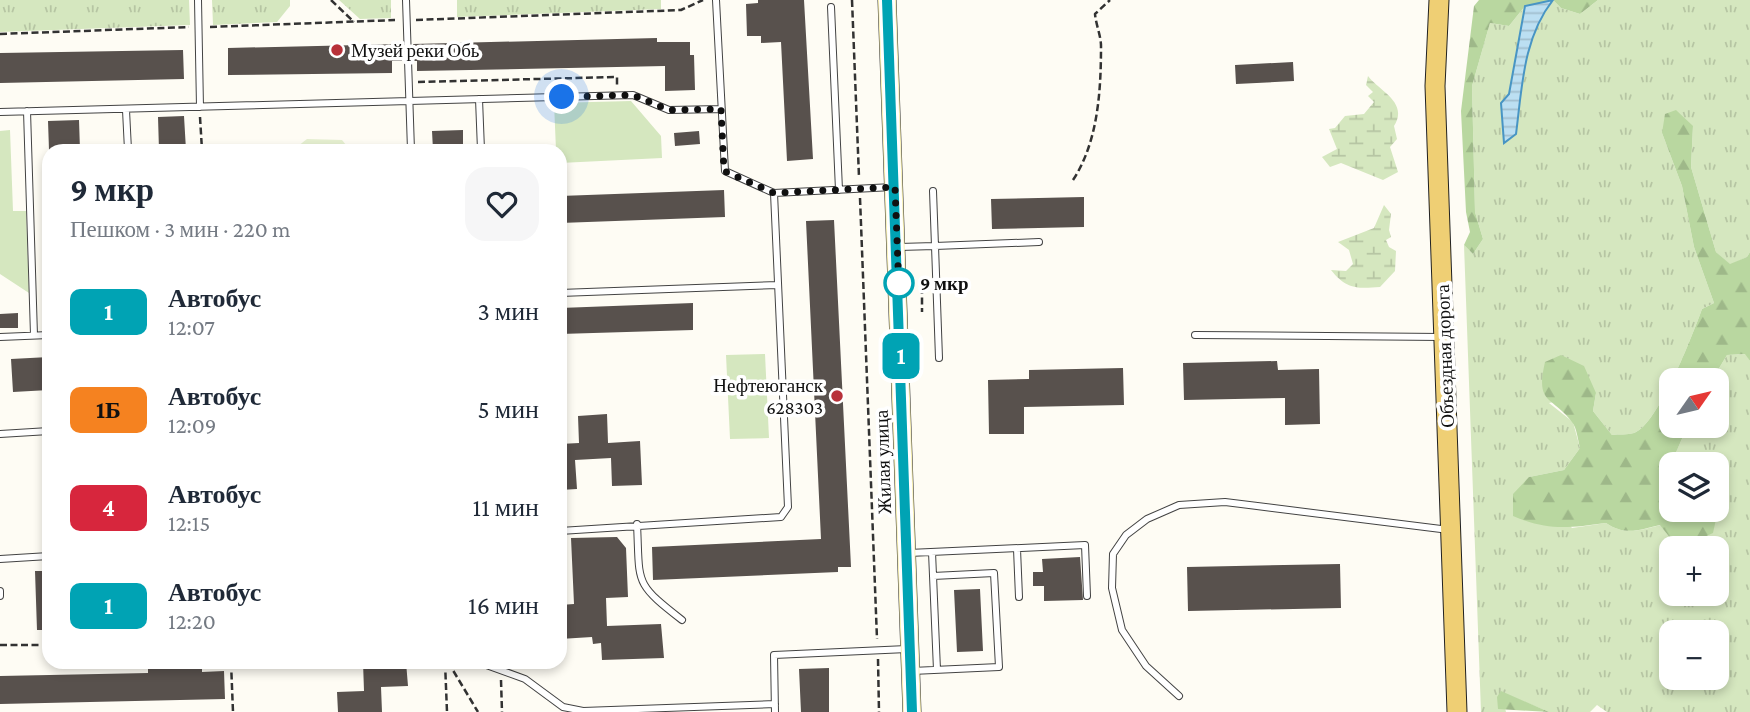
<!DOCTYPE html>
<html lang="ru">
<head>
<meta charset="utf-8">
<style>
	body { margin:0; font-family:"Crimson Pro",serif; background:#f6f6f7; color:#1f2937; height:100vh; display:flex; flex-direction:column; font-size:26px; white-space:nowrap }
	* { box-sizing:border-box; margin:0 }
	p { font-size:23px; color:#747a83 }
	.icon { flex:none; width:38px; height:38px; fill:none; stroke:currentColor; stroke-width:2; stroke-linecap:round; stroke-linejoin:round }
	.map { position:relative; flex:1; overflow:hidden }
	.panel { position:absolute; left:42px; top:144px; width:525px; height:525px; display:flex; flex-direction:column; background:#fff; border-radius:21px; box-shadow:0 4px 10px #0003 }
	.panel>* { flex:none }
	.badge { padding:0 14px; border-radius:10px; font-size:24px; line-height:46px }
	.needle { width:46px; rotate:56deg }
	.controls { position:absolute; left:1659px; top:368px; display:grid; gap:14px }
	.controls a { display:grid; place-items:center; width:70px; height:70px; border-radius:14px; background:#fff; box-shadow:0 4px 10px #0003; font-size:35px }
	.you { position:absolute; width:35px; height:35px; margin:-18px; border:5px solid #fff; border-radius:50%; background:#1a73e8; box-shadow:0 0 0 10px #1a73e833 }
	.map>.badge { position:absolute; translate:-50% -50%; box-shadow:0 0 0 4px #fff }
	.round { display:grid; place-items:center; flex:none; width:74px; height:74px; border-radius:21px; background:#f6f6f7 }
	.overview { display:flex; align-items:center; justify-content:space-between; height:119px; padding:0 28px }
	h1 { font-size:33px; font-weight:700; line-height:52px }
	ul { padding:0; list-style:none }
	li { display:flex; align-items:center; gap:21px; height:98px; padding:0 28px }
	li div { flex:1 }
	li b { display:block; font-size:26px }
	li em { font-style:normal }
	li .badge { min-width:77px; font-weight:700; text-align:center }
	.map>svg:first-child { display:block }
</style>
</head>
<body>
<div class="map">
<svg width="1750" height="712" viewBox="0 0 1750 712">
	<defs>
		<pattern id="grass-tufts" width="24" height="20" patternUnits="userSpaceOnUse" patternTransform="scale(1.75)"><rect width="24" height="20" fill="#d5e7bf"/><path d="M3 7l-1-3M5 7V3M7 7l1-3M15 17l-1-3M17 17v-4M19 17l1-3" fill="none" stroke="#b6c5a3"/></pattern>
		<pattern id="forest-firs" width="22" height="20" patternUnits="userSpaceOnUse" patternTransform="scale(1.75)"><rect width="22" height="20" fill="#b9d7a0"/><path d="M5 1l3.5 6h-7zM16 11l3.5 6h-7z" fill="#9eb889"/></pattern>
		<pattern id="wetland-marsh" width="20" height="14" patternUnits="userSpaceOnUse" patternTransform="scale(1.75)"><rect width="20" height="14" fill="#d5e7bf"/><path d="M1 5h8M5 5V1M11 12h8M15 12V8" fill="none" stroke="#b6c5a3"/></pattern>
		<pattern id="water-rules" width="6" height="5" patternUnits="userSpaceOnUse" patternTransform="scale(1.75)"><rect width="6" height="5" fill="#bcdff2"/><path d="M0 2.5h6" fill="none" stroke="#a1bece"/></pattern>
	</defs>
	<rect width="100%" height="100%" fill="#fefcf4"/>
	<path fill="url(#grass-tufts)" fill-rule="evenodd" d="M0 0H189L190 25 0 32Z
		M212 0H290V6L277 22 213 25Z
		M339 0H391V18L360 19Z
		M457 0H661V9L457 17Z
		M1553 0 1561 8 1580 14 1598 0H1750V252L1747 257 1730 265 1716 252 1691 167 1693 126 1662 133 1682 186 1694 247 1714 303 1702 309C1693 334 1658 425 1634 433 1628 435 1618 434 1612 435L1593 411 1596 393 1549 403 1573 422 1580 448 1564 470 1529 477 1572 528 1606 523C1625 536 1640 530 1661 525L1671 539H1700L1718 510 1717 464H1671V476L1667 473 1688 425H1717V380H1712L1727 355 1746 354 1750 361V712H1607L1597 705 1590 712H1549L1501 692 1506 712H1481L1464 245 1473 254 1483 239 1475 212 1472 86 1490 23 1509 26 1525 6 1509 94 1501 103 1504 142 1516 134C1522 88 1523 38 1553 0ZM1671 548H1717V593H1671ZM1671 632H1717V677H1671Z"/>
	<path fill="url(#forest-firs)" d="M1479 0H1553L1525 6 1509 26 1490 23 1472 86 1475 212 1483 239 1473 254 1464 245 1470 232 1466 212 1461 111 1474 6Z
		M1553 0H1598L1580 14 1561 8Z
		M1676 110 1693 126 1691 167 1716 252 1730 264 1747 257 1750 252V361L1745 354 1727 355 1712 380H1671V425H1688L1667 473 1671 476V509H1717V500L1718 510 1713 533 1700 539H1671L1660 525C1639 530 1625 536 1606 523 1568 528 1548 531 1513 516V494L1529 477 1564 470 1580 448C1578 441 1577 428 1572 422 1552 395 1535 405 1545 362L1561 355 1584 366 1596 393 1593 411 1612 435C1618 434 1628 435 1634 433 1658 425 1693 334 1702 309L1714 303 1694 247 1682 186 1662 133 1665 114Z
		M1501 691 1549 712 1498 709 1497 697Z"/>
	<path fill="url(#wetland-marsh)" d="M1368 76C1379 91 1409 102 1394 126L1397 139 1390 147 1398 172 1383 180 1341 163 1330 167 1322 157 1337 149 1329 129 1335 128 1345 116 1364 114 1374 102 1368 96 1373 92 1366 85Z
		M1384 205 1391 214 1389 230 1391 237 1386 240 1389 247 1396 251 1395 271 1380 287C1357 289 1346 289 1331 270L1346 271 1353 264 1349 250 1338 242 1374 228Z"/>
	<path fill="#d5e7bf" d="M631 101 661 136 662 158 560 163V150H556L554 103Z
		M10 130 13 211H26L29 293 0 274V131Z
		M765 354 769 438 730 439 726 355Z"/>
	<path fill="#e5efd0" d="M307 139 342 140 350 150H293Z"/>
	<path fill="url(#water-rules)" stroke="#4895c4" stroke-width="2" d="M1553 0C1523 38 1522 88 1516 134L1504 143 1501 103 1509 94 1525 6Z"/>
	<path fill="#58514d" d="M758 0H804L813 159 787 161 781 42 761 43V36H747L746 4 758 3Z
		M657 38V42H690V55H694L695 90 665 91V66L417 71V61H414L413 44Z
		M402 44V61H392V73L228 75V48Z
		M183 50 184 79 0 83V53Z
		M1293 62 1294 81 1236 84 1235 65Z
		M184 116 186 150H159L158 117Z
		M79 120 80 150H49L48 121Z
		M463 130V150H433L432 131Z
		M699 131 700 144 675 146 674 133Z
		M724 190 725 217 560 223V196Z
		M1084 197V227L992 229 991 199Z
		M834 220 851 567H838V572L653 580 652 547 821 539 806 221Z
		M693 303V330L560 334V308Z
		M18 313V328H0V314Z
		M49 357V390L13 392 11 359Z
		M1277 361 1278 370 1319 369 1320 424 1285 425V398L1184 400 1183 363Z
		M1123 368 1124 405 1024 407V434H989L988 380 1029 379V370Z
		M607 414 608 443 640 441 642 485 612 486 611 458 575 460 577 489 560 490V444L579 443 578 416Z
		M617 537 626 548 628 597 606 598 607 626 661 624 664 658 602 660 601 643 593 644 592 637 560 639V605L574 604 571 538Z
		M1080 557 1083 600 1044 601V586H1033V572H1043L1042 559Z
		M1340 564 1341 608 1188 611 1187 567Z
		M35 571H49V630H37Z
		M980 589 983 651 957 652 954 590Z
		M148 662H202V672L224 671 225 699 0 704V676L148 673Z
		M363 662H406L408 686 381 687 382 712H338L337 692 364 691Z
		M829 668V712H801L799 669Z"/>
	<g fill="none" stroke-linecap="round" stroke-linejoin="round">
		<g stroke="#434343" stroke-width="8">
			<path id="service" d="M198 0 200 107
				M406 0 411 150
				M716 0 725 171 774 193
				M831 7 839 190
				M479 99 481 150
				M126 110 128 150
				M27 111 34 335
				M0 112 633 95 669 110 721 109
				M899 247 935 246 933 191
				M560 293 778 285
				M1195 335 1442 337
				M0 337 49 335
				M939 358 935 246 1039 242
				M0 434 49 431
				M637 524C640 584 633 582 682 620
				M560 531 781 517 788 507 774 193 893 187
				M1017 549 1019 597
				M932 552 937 670
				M909 553 1085 545 1087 596
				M0 559 49 556
				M0 591V596
				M478 662 525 679 563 707 583 711 775 704
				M912 671 999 667 994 573 933 576
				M1179 696 1146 666 1122 630 1112 588 1113 554 1126 535 1147 519 1179 505 1225 502 1449 530
				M775 712 774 655 907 649"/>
		</g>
		<g stroke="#323232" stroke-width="19">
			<path id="secondary" d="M887 0 912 712"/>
		</g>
		<g stroke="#212121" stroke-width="21">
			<path id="primary" d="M1439 0 1435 86 1457 712"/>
		</g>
		<path stroke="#323232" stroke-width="2.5" stroke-dasharray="7 3.5" stroke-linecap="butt" d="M331 0 354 22
			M852 0 859 177
			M416 20 681 10 703 0
			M210 27 395 20
			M0 34 189 27
			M418 82 617 77V85
			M200 117 202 150
			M1073 180C1098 142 1101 91 1101 46 1101 36 1096 25 1095 14L1110 0
			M860 198 877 639
			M922 287V312
			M0 645H49
			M878 659 879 712
			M231 662 233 712
			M445 662 447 712
			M448 662 478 712
			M457 662 467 665
			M501 680 502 712"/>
		<use href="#service" stroke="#fff" stroke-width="6"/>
		<use href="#secondary" stroke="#f9f1b4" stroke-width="18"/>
		<use href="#primary" stroke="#efcf74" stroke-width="19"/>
	</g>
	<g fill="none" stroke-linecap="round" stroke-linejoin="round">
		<g stroke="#fff" stroke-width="16">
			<path id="line" d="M887 0 912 712"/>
		</g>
		<use href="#line" stroke="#00a3b4" stroke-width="10"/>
		<path stroke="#101010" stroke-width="7" stroke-dasharray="0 12.6" d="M562 97 633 95 669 110 721 109 724 171 774 193 895 187 899 291V283"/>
	</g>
	<g fill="#b83139" stroke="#fff" stroke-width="2.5">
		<circle cx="337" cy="50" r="7"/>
		<circle cx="837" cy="396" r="7"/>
	</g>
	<circle fill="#fff" stroke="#00a3b4" stroke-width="3.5" cx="899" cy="283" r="14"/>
	<g text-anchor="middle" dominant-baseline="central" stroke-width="7" stroke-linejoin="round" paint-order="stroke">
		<g font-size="19" fill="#101010" stroke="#fff" text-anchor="start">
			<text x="351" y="50">Музей реки Обь</text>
			<text x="823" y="385" text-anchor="end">Нефтеюганск<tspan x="823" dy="22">628303</tspan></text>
		</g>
		<g font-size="19" font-weight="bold" fill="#101010" stroke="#fff" text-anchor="start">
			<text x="920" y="283">9 мкр</text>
		</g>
		<g font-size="19" fill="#101010" stroke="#fff">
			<text transform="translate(1445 356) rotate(-92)">Объездная дорога</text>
			<text transform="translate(883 462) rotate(-92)">Жилая улица</text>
		</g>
	</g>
</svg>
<div class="controls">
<a><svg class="needle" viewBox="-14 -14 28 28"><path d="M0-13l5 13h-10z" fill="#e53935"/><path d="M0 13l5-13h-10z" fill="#747a83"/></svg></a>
<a><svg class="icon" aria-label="layers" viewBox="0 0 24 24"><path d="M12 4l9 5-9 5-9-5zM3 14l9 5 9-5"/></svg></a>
<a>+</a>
<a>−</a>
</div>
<div class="you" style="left:562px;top:97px"></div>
<b class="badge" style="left:901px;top:356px;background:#00a3b4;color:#fff">1</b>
<section class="panel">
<div class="overview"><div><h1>9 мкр</h1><p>Пешком · 3 мин · 220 m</p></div><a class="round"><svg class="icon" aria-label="heart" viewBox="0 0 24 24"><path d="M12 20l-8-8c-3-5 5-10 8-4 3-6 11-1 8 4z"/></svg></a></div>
<ul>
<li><span class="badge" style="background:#00a3b4;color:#fff">1</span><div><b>Автобус</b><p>12:07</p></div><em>3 мин</em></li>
<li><span class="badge" style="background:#f58220;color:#111">1Б</span><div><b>Автобус</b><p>12:09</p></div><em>5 мин</em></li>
<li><span class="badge" style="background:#d7263d;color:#fff">4</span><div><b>Автобус</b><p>12:15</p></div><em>11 мин</em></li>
<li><span class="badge" style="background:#00a3b4;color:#fff">1</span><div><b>Автобус</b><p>12:20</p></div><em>16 мин</em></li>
</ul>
</section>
</div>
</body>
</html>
